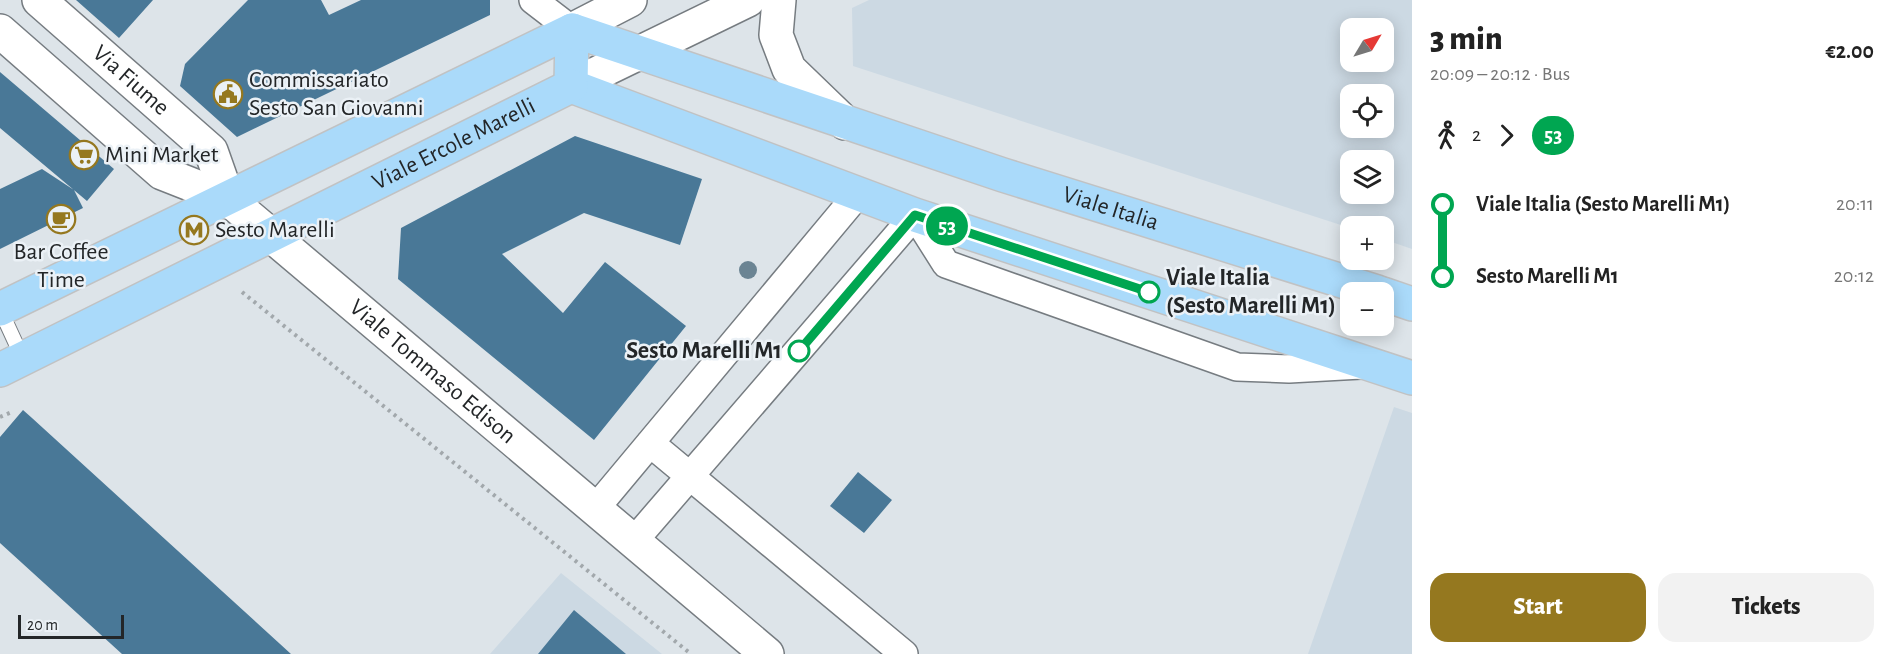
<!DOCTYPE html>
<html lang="en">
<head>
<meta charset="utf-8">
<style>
	body { margin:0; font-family:"Alegreya Sans",sans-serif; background:#f2f2f2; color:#222; height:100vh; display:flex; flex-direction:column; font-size:22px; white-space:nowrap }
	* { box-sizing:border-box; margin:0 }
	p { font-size:20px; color:#767676 }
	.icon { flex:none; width:33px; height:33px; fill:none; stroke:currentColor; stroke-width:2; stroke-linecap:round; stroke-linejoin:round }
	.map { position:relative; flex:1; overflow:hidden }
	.details { display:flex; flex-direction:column; background:#fff; width:480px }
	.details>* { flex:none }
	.badge { padding:0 12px; border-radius:20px; font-size:21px; line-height:39px }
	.needle { width:39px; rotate:52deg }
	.fabs { position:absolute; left:1340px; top:18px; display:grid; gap:12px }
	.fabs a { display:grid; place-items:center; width:54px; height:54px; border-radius:12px; background:#fff; box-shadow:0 3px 15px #0003; font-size:30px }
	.scale { position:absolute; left:18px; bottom:15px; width:106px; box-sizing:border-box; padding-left:6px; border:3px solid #232628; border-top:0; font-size:16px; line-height:21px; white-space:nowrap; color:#232628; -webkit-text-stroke:4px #ebf1f6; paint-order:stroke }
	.map>.badge { position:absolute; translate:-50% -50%; box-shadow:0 0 0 3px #fff }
	.legs { display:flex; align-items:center; gap:9px; height:66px; padding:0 18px; font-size:20px }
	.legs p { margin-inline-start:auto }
	.overview { display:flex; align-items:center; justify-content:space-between; height:102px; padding:0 18px }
	h1 { font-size:33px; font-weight:800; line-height:45px }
	.cta { display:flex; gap:12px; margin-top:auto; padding:12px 18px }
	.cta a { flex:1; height:69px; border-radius:18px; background:#95781f; color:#fff; font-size:24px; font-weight:800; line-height:69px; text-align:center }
	.cta a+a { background:#f2f2f2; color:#222 }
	ul { padding:0 18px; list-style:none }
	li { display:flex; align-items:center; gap:21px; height:72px; font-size:22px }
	li i { display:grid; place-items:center; width:9px; height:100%; margin:0 8px; background:currentColor }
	li i::after { content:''; width:15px; height:15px; margin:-8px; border:4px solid; border-radius:50%; background:#fff }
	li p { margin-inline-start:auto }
	li:first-child i { background:linear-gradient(#0000 50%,currentColor 0) }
	li:last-child i { background:linear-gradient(currentColor 50%,#0000 0) }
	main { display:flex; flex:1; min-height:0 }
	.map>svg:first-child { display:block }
</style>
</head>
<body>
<main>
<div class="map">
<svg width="1412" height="654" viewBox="0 0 1412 654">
	<rect width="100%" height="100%" fill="#dde4e9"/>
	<path fill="#ccd9e3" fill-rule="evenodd" d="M869 0H1412V249L1383 239V226L1350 228 853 66 852 8ZM1350 28H1383V62H1350ZM1350 94H1383V128H1350ZM1383 160V194H1350V160Z
		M1394 407 1412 413V654H1308Z
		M561 573 662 654H490Z"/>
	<path fill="#497897" d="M76 0H153L119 38Z
		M248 0H321L329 15 361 0H490V15L237 137 180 86 185 64Z
		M0 72 114 169 87 201 0 128Z
		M575 136 702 179 680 245 584 213 502 254 563 313 605 262 686 326 594 440 398 279 401 228Z
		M42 169 74 190 83 208 0 249V189Z
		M23 410 32 418 291 654H122L0 543V437Z
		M858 472 892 500 864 533 830 506Z
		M574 610 626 654H538Z"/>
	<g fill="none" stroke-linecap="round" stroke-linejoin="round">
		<g stroke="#767c81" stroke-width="16">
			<path id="service" d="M0 309 23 359"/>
		</g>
		<g stroke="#767c81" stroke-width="30">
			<path id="minor" d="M533 0 572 30
				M650 443 904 654
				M595 509 858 194
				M633 542 915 215 946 264 1237 367 1289 369 1361 365"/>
		</g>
		<g stroke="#767c81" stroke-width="36">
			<g id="tertiary">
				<path id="s1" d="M39 0 211 151 228 199"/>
				<path id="s2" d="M0 31 162 173 228 199 767 654"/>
			</g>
		</g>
		<g stroke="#767c81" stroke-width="36">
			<path id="secondary" d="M779 0 776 35 789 69 845 123
				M572 30 630 0
				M571 86 748 0"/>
		</g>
		<g stroke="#c1c2c3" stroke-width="36">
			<g id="primary">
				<path d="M571 86 915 215 1412 378"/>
				<path d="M571 86 572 30"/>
				<path d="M1383 294 1412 304"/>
				<path id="s3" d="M0 309 572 30 1003 175 1377 292"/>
				<path id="s4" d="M0 370 571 86"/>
			</g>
		</g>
		<path stroke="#a2a8ac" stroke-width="4" stroke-dasharray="3 4.5" stroke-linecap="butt" d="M242 292 691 654
			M0 417 12 412"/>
		<use href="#service" stroke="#fff" stroke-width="14"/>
		<use href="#minor" stroke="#fff" stroke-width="27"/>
		<use href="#tertiary" stroke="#fff" stroke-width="33"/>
		<use href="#secondary" stroke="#fff" stroke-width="33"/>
		<use href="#primary" stroke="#aadafa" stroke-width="33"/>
	</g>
	<circle fill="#6b8493" cx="748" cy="270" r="9"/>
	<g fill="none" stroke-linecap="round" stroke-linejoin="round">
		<g stroke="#fff" stroke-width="14">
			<path id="line-1" d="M799 351 915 215 1149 292"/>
		</g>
		<use href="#line-1" stroke="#00a651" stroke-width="9"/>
	</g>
	<defs>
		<g id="civic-ring" transform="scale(1.5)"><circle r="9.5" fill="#ebf1f6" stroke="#95781f" stroke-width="1.5"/><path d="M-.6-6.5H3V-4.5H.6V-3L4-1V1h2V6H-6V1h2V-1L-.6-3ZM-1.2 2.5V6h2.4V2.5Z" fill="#95781f"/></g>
		<g id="supermarket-ring" transform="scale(1.5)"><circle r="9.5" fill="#ebf1f6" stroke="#95781f" stroke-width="1.5"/><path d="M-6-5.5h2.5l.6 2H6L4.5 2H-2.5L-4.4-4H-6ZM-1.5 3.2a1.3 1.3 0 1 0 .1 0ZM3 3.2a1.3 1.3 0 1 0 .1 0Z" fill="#95781f"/></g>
		<g id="cafe-ring" transform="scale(1.5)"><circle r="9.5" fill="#ebf1f6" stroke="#95781f" stroke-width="1.5"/><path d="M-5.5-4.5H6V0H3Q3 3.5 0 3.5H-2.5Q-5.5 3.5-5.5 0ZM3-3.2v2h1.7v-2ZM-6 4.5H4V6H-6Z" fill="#95781f"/></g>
		<g id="metro-ring" transform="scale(1.5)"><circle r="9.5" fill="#ebf1f6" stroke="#95781f" stroke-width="1.5"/><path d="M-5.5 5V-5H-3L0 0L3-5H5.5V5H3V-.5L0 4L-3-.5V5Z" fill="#95781f"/></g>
	</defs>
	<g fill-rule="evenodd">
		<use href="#civic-ring" x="228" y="94"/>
		<use href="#supermarket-ring" x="84" y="155"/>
		<use href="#cafe-ring" x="61" y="219"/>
		<use href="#metro-ring" x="194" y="230"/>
	</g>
	<g fill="#fff" stroke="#00a651" stroke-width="3">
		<circle cx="1149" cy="292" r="10"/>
		<circle cx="799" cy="351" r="10"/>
	</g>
	<g text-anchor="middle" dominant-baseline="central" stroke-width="5" stroke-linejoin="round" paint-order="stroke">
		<g font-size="24" fill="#232628" stroke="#ebf1f6">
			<text stroke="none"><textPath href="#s1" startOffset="122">Via Fiume</textPath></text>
			<text stroke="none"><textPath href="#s4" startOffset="507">Viale Ercole Marelli</textPath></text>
			<text stroke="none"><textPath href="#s3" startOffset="1204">Viale Italia</textPath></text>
			<text stroke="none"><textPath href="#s2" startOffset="554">Viale Tommaso Edison</textPath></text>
		</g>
		<g font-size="24" fill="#232628" stroke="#ebf1f6" text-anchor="start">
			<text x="249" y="80">Commissariato<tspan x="249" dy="28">Sesto San Giovanni</tspan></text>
			<text x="105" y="155">Mini Market</text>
			<text x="215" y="230">Sesto Marelli</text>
			<text x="61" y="252" text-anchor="middle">Bar Coffee<tspan x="61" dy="28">Time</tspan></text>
		</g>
		<g font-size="24" font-weight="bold" fill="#232628" stroke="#ebf1f6" text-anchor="start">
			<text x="1166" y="278">Viale Italia<tspan x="1166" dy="28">(Sesto Marelli M1)</tspan></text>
			<text x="782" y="351" text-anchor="end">Sesto Marelli M1</text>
		</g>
	</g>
</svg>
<div class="fabs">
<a><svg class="needle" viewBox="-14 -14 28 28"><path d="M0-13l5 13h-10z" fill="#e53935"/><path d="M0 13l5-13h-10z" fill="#767676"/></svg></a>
<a><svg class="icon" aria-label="locate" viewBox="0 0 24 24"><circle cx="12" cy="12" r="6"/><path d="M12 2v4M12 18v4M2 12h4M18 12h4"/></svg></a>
<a><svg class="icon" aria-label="layers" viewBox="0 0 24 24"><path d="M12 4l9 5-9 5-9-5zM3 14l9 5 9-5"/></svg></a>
<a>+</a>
<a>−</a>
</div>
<div class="scale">20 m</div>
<b class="badge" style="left:947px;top:226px;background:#00a651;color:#fff">53</b>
</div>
<section class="details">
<div class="overview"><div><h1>3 min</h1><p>20:09 – 20:12 · Bus</p></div><b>€2.00</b></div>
<div class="legs"><svg class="icon" aria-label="walk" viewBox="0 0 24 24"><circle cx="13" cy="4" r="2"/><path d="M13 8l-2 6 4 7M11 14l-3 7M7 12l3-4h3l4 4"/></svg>2<svg class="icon" aria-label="forward" viewBox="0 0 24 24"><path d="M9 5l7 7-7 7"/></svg><b class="badge" style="background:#00a651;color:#fff">53</b></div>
<ul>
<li><i style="color:#00a651"></i><b>Viale Italia (Sesto Marelli M1)</b><p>20:11</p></li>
<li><i style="color:#00a651"></i><b>Sesto Marelli M1</b><p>20:12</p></li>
</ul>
<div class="cta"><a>Start</a><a>Tickets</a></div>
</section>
</main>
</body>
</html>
